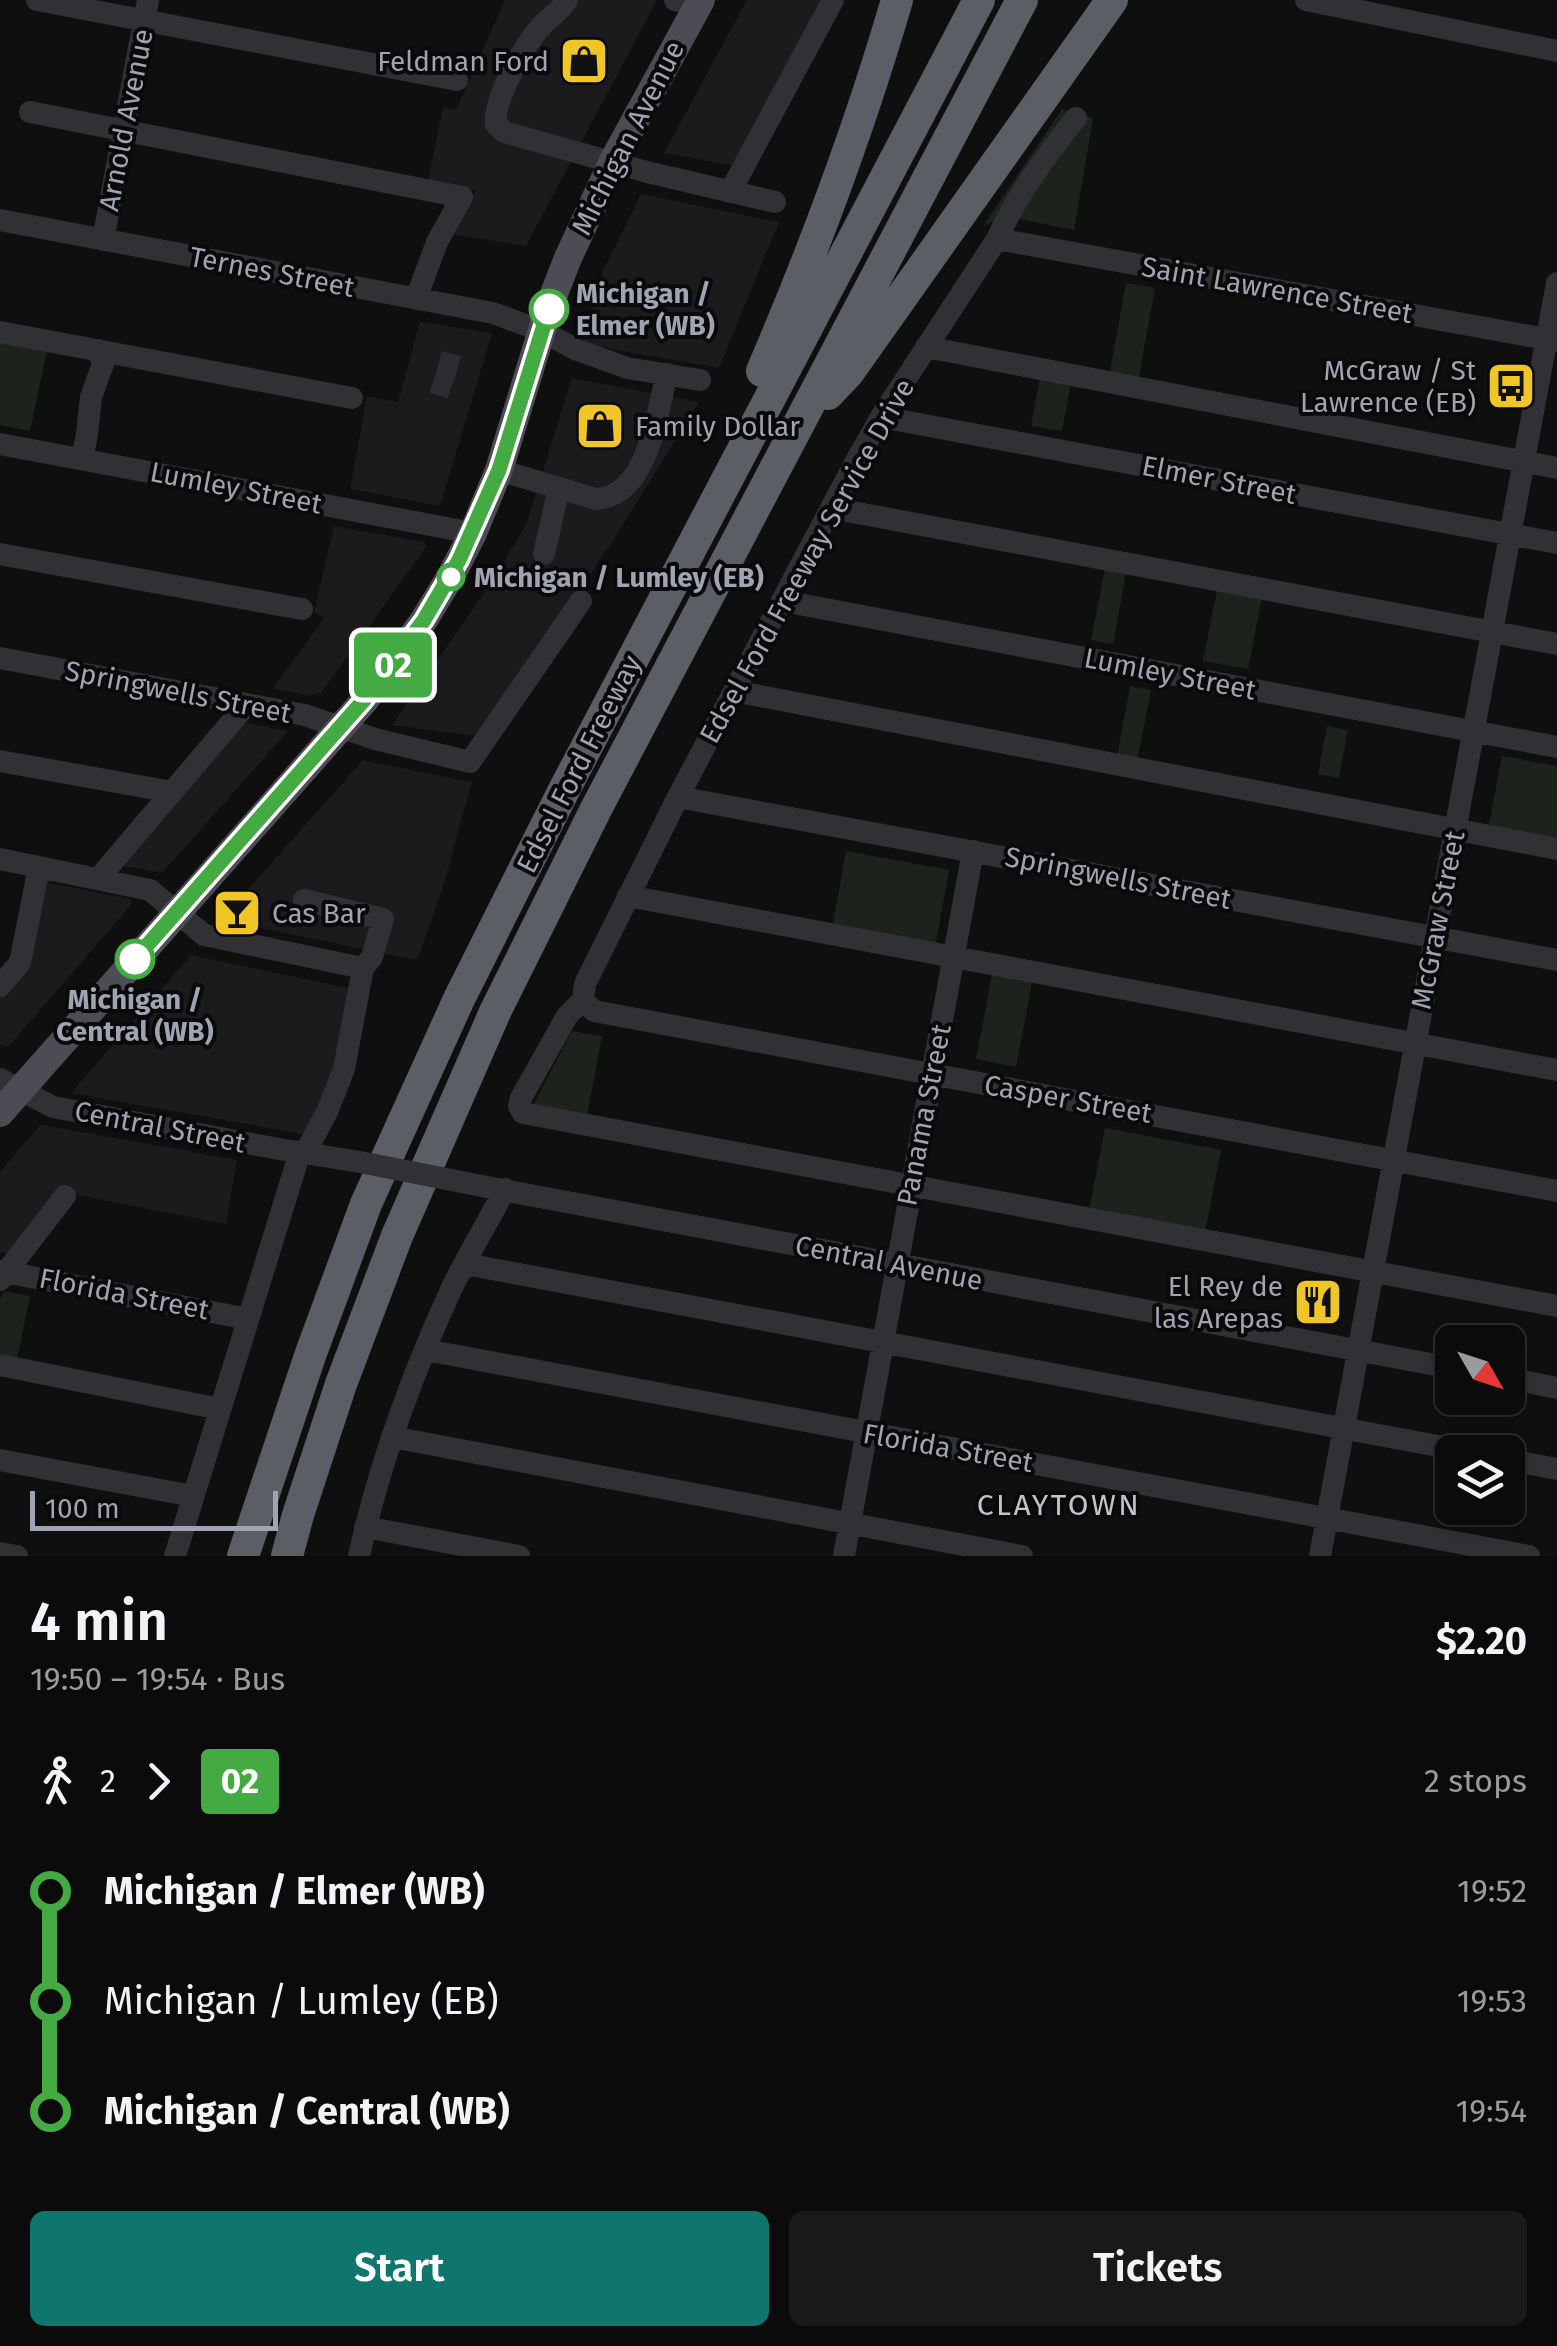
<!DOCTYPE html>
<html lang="en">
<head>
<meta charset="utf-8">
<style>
	body { margin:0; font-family:"Fira Sans",sans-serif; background:#19191a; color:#f1f3f6; height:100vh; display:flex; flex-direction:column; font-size:38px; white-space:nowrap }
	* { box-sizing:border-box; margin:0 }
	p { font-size:32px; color:#9a9b9d }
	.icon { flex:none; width:55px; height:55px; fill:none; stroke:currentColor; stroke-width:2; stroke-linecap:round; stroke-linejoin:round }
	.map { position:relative; height:1556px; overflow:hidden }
	.sheet { display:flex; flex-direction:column; background:#0b0b0c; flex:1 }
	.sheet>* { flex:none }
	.badge { padding:0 20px; border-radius:8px; font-size:35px; line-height:65px }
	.needle { width:65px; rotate:129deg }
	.tools { position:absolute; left:1435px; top:1325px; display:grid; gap:20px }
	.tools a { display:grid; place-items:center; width:90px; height:90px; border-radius:15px; background:#0b0b0c; box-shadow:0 5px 15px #0003,0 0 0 2px #2b2b2d; font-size:50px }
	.scale { position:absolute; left:30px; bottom:25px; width:248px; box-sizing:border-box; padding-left:10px; border:5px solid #a0a3b1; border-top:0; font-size:28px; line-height:35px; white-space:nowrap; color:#a0a3b1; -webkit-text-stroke:8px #0a0a0b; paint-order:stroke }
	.map>.badge { position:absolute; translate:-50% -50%; box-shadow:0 0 0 5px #fff }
	.legs { display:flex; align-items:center; gap:15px; height:110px; padding:0 30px; font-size:32px }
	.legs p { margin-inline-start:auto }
	.summary { display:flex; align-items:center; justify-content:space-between; height:170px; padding:0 30px }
	h1 { font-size:55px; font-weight:600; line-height:75px }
	.action { display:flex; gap:20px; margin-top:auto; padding:20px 30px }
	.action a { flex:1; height:115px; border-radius:15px; background:#0f766e; color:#fff; font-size:40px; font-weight:600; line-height:115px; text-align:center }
	.action a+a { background:#19191a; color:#f1f3f6 }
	ul { padding:0 30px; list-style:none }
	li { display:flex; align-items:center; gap:35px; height:110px; font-size:38px }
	li i { display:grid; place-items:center; width:15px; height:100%; margin:0 12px; background:currentColor }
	li i::after { content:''; width:25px; height:25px; margin:-12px; border:8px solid; border-radius:50%; background:#0b0b0c }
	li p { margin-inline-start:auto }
	li:first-child i { background:linear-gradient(#0000 50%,currentColor 0) }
	li:last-child i { background:linear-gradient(currentColor 50%,#0000 0) }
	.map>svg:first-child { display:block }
</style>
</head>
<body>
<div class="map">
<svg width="1557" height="1556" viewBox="0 0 1557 1556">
	<rect width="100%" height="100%" fill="#0f0f10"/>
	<path fill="#1b1b1d" d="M505 0H657L526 246 451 234 476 191 428 181 443 107 456 110Z
		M747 0H826L735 166 664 153Z
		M641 194 779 222 719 368 583 344 603 271Z
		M420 322 492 333 440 506 350 489 367 396 398 402Z
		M572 378 699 402 614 539 561 619 477 736 392 725 487 589 526 525Z
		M334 526 424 542 426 547 321 693 309 696 273 688 324 618 314 612Z
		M241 722 288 731 164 871 157 872 117 865Z
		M363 760 472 782 442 891 417 960 221 920Z
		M44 882 131 899 132 904 8 1047 0 1045V996Z
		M191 955 348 988 350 1024 337 1076 302 1134 71 1093Z
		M43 1125 237 1160 226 1224 61 1192 15 1254 0 1252V1172L39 1126Z"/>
	<path fill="#1c231d" d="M1062 109 1093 118 1074 230 1003 216 983 226Z
		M1126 283 1155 288 1138 382 1109 377Z
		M0 340 47 350 30 431 0 425Z
		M1040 378 1071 384 1062 431 1031 426Z
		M1105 569 1126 573 1113 644 1091 640Z
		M1217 590 1262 598 1248 669 1203 661Z
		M1130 686 1151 690 1137 761 1117 757Z
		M1327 726 1348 730 1339 778 1318 774Z
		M1502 756 1557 766V842L1488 829Z
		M846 851 949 870 935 948 832 928Z
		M992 975 1032 982 1016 1067 976 1059Z
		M572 1031 602 1036 587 1115 533 1105Z
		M1105 1128 1221 1150 1205 1232 1089 1211Z
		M4 1291 30 1296 16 1364 0 1361V1299Z"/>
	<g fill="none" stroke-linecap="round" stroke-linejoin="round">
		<path stroke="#2c2d30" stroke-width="22" stroke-dasharray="22 11" stroke-linecap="butt" d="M439 362 458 367
			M433 382 451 388"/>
		<path stroke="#303035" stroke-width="22" d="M37 0 457 80
			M567 0C557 15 549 17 539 29 523 47 493 101 496 124L504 132 647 172 775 202
			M675 0 698 5
			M1306 0 1557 51
			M30 112 462 197 437 242 416 299
			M730 192 833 0
			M0 220 493 313 542 331 575 349 627 368 700 380
			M997 239 1557 341
			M103 240 148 0
			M0 332 352 398
			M926 347 1557 468
			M881 417 1557 543
			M0 444 473 533
			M82 459 87 434 91 397 103 364 98 350
			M499 470 596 499C648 496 656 416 667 374
			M831 508 1557 644
			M0 554 302 609
			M544 554 559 488
			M783 601 1557 747
			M0 658 305 715 375 739 470 762 581 601
			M734 691 1557 849
			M0 761 172 792 98 879
			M172 792 247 704
			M678 797 1557 960
			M0 859 150 890 204 935 363 968
			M628 896 1557 1070
			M304 900 383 919 372 957 363 968
			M0 986 18 965 21 958 39 867
			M583 1000 567 1016 521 1098 519 1106 523 1113 1557 1306
			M583 1000 585 984 678 797 855 463 881 417 997 239C1017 195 1046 156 1076 118
			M583 1000 594 1011 1557 1191
			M0 1079 53 1107 279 1149 360 1162
			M305 1153 327 1112 344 1069 363 968
			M487 1187 1452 1368
			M465 1264 1470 1452
			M0 1271 248 1319
			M0 1280 65 1196
			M426 1350 1529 1556
			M0 1365 220 1409
			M1508 1378 1557 1388
			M392 1437 1022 1556
			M0 1460 193 1496
			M1508 1460 1557 1469
			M365 1527 519 1556
			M0 1553 17 1556
			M175 1556 300 1152
			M359 1556C379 1465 411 1377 450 1292 466 1257 487 1224 505 1189
			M844 1556 973 851
			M1320 1556 1557 283"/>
		<path stroke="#4c4d54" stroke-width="28" d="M0 1113 365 700 424 620 452 574 473 533 499 470 550 304 568 258 613 161 701 0"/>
		<path stroke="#5c5e66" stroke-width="32" d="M762 371C814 250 860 127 897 0
			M828 394 848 373 1112 0
			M243 1556 311 1353 366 1204 459 999 564 790 979 0
			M287 1556 298 1515 341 1384 397 1236 495 1012 596 809 1022 0"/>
		<path stroke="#303035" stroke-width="22" d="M360 1162 487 1187"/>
	</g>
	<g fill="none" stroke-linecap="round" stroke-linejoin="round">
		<g stroke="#fff" stroke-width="22">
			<path id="line-1" d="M135 959 364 700 424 620 459 560 499 470 549 309"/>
		</g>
		<use href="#line-1" stroke="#44aa42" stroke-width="15"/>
	</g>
	<defs>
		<g id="shop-square" transform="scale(2.5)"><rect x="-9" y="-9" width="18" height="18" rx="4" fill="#efc528" stroke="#0a0a0b"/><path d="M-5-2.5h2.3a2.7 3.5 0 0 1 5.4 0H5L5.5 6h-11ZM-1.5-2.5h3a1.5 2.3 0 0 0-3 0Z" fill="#111"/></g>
		<g id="bus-square" transform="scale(2.5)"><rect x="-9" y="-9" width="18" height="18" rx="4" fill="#efc528" stroke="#0a0a0b"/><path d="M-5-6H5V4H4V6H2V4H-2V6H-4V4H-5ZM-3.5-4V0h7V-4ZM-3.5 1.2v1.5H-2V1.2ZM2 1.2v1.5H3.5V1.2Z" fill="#111"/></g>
		<g id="bar-square" transform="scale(2.5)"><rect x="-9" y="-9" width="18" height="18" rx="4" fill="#efc528" stroke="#0a0a0b"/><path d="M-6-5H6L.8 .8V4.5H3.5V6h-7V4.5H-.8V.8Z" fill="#111"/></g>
		<g id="restaurant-square" transform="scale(2.5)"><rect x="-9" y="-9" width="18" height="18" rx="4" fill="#efc528" stroke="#0a0a0b"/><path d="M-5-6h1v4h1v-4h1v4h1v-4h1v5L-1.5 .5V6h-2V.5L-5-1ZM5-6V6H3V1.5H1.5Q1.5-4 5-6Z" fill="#111"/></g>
	</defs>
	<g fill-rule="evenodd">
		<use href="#shop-square" x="584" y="61"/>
		<use href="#bus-square" x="1511" y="386"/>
		<use href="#shop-square" x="600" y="426"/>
		<use href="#bar-square" x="237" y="913"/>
		<use href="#restaurant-square" x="1318" y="1302"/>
	</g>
	<g fill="#fff" stroke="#44aa42" stroke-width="5">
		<circle cx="549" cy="309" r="18"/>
		<circle cx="451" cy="577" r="12"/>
		<circle cx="135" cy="959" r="18"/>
	</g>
	<g text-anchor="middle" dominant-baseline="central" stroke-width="8" stroke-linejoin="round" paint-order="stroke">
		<g font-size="28" fill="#a0a3b1" stroke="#0a0a0b" text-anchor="end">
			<text x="549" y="61">Feldman Ford</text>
			<text x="1476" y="370">McGraw / St<tspan x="1476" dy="32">Lawrence (EB)</tspan></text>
			<text x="635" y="426" text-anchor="start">Family Dollar</text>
			<text x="272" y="913" text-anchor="start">Cas Bar</text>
			<text x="1283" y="1286">El Rey de<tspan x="1283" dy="32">las Arepas</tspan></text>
		</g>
		<g font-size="28" fill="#a0a3b1" stroke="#0a0a0b">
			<text transform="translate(126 120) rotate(-79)">Arnold Avenue</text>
			<text transform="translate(628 138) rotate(-63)">Michigan Avenue</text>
			<text transform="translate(272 272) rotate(11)">Ternes Street</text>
			<text transform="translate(1277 290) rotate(10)">Saint Lawrence Street</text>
			<text transform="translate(1219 480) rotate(11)">Elmer Street</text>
			<text transform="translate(236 488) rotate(11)">Lumley Street</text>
			<text transform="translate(807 561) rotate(-61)">Edsel Ford Freeway Service Drive</text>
			<text transform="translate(1170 674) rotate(11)">Lumley Street</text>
			<text transform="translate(178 692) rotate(11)">Springwells Street</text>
			<text transform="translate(579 764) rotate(-63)">Edsel Ford Freeway</text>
			<text transform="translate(1118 878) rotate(11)">Springwells Street</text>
			<text transform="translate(1438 920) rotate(-79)">McGraw Street</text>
			<text transform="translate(1068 1099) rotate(10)">Casper Street</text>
			<text transform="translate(924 1115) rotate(-79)">Panama Street</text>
			<text transform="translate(160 1127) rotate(11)">Central Street</text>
			<text transform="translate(889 1263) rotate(11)">Central Avenue</text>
			<text transform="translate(124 1294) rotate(11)">Florida Street</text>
			<text transform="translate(948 1448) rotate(10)">Florida Street</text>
		</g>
		<g font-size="28" font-weight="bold" fill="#a0a3b1" stroke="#0a0a0b" text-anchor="start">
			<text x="576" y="293">Michigan /<tspan x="576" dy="32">Elmer (WB)</tspan></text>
			<text x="474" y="577">Michigan / Lumley (EB)</text>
			<text x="135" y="999" text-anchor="middle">Michigan /<tspan x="135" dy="32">Central (WB)</tspan></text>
		</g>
		<g font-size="30" letter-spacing="2.5" fill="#c1c3cd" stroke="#0a0a0b">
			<text x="1059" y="1505">CLAYTOWN</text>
		</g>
	</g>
</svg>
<div class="tools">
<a><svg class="needle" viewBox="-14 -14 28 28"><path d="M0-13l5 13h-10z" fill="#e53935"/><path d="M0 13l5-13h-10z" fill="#9a9b9d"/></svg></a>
<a><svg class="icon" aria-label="layers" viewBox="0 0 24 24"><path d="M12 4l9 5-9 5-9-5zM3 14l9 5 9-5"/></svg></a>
</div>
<div class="scale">100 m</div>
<b class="badge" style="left:393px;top:665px;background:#44aa42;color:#fff">02</b>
</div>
<section class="sheet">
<div class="summary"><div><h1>4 min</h1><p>19:50 – 19:54 · Bus</p></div><b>$2.20</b></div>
<div class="legs"><svg class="icon" aria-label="walk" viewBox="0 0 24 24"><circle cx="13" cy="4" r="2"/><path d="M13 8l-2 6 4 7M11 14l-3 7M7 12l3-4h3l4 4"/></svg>2<svg class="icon" aria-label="forward" viewBox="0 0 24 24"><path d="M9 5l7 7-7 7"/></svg><b class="badge" style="background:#44aa42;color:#fff">02</b><p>2 stops</p></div>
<ul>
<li><i style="color:#44aa42"></i><b>Michigan / Elmer (WB)</b><p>19:52</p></li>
<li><i style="color:#44aa42"></i><span>Michigan / Lumley (EB)</span><p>19:53</p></li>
<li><i style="color:#44aa42"></i><b>Michigan / Central (WB)</b><p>19:54</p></li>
</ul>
<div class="action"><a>Start</a><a>Tickets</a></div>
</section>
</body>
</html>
